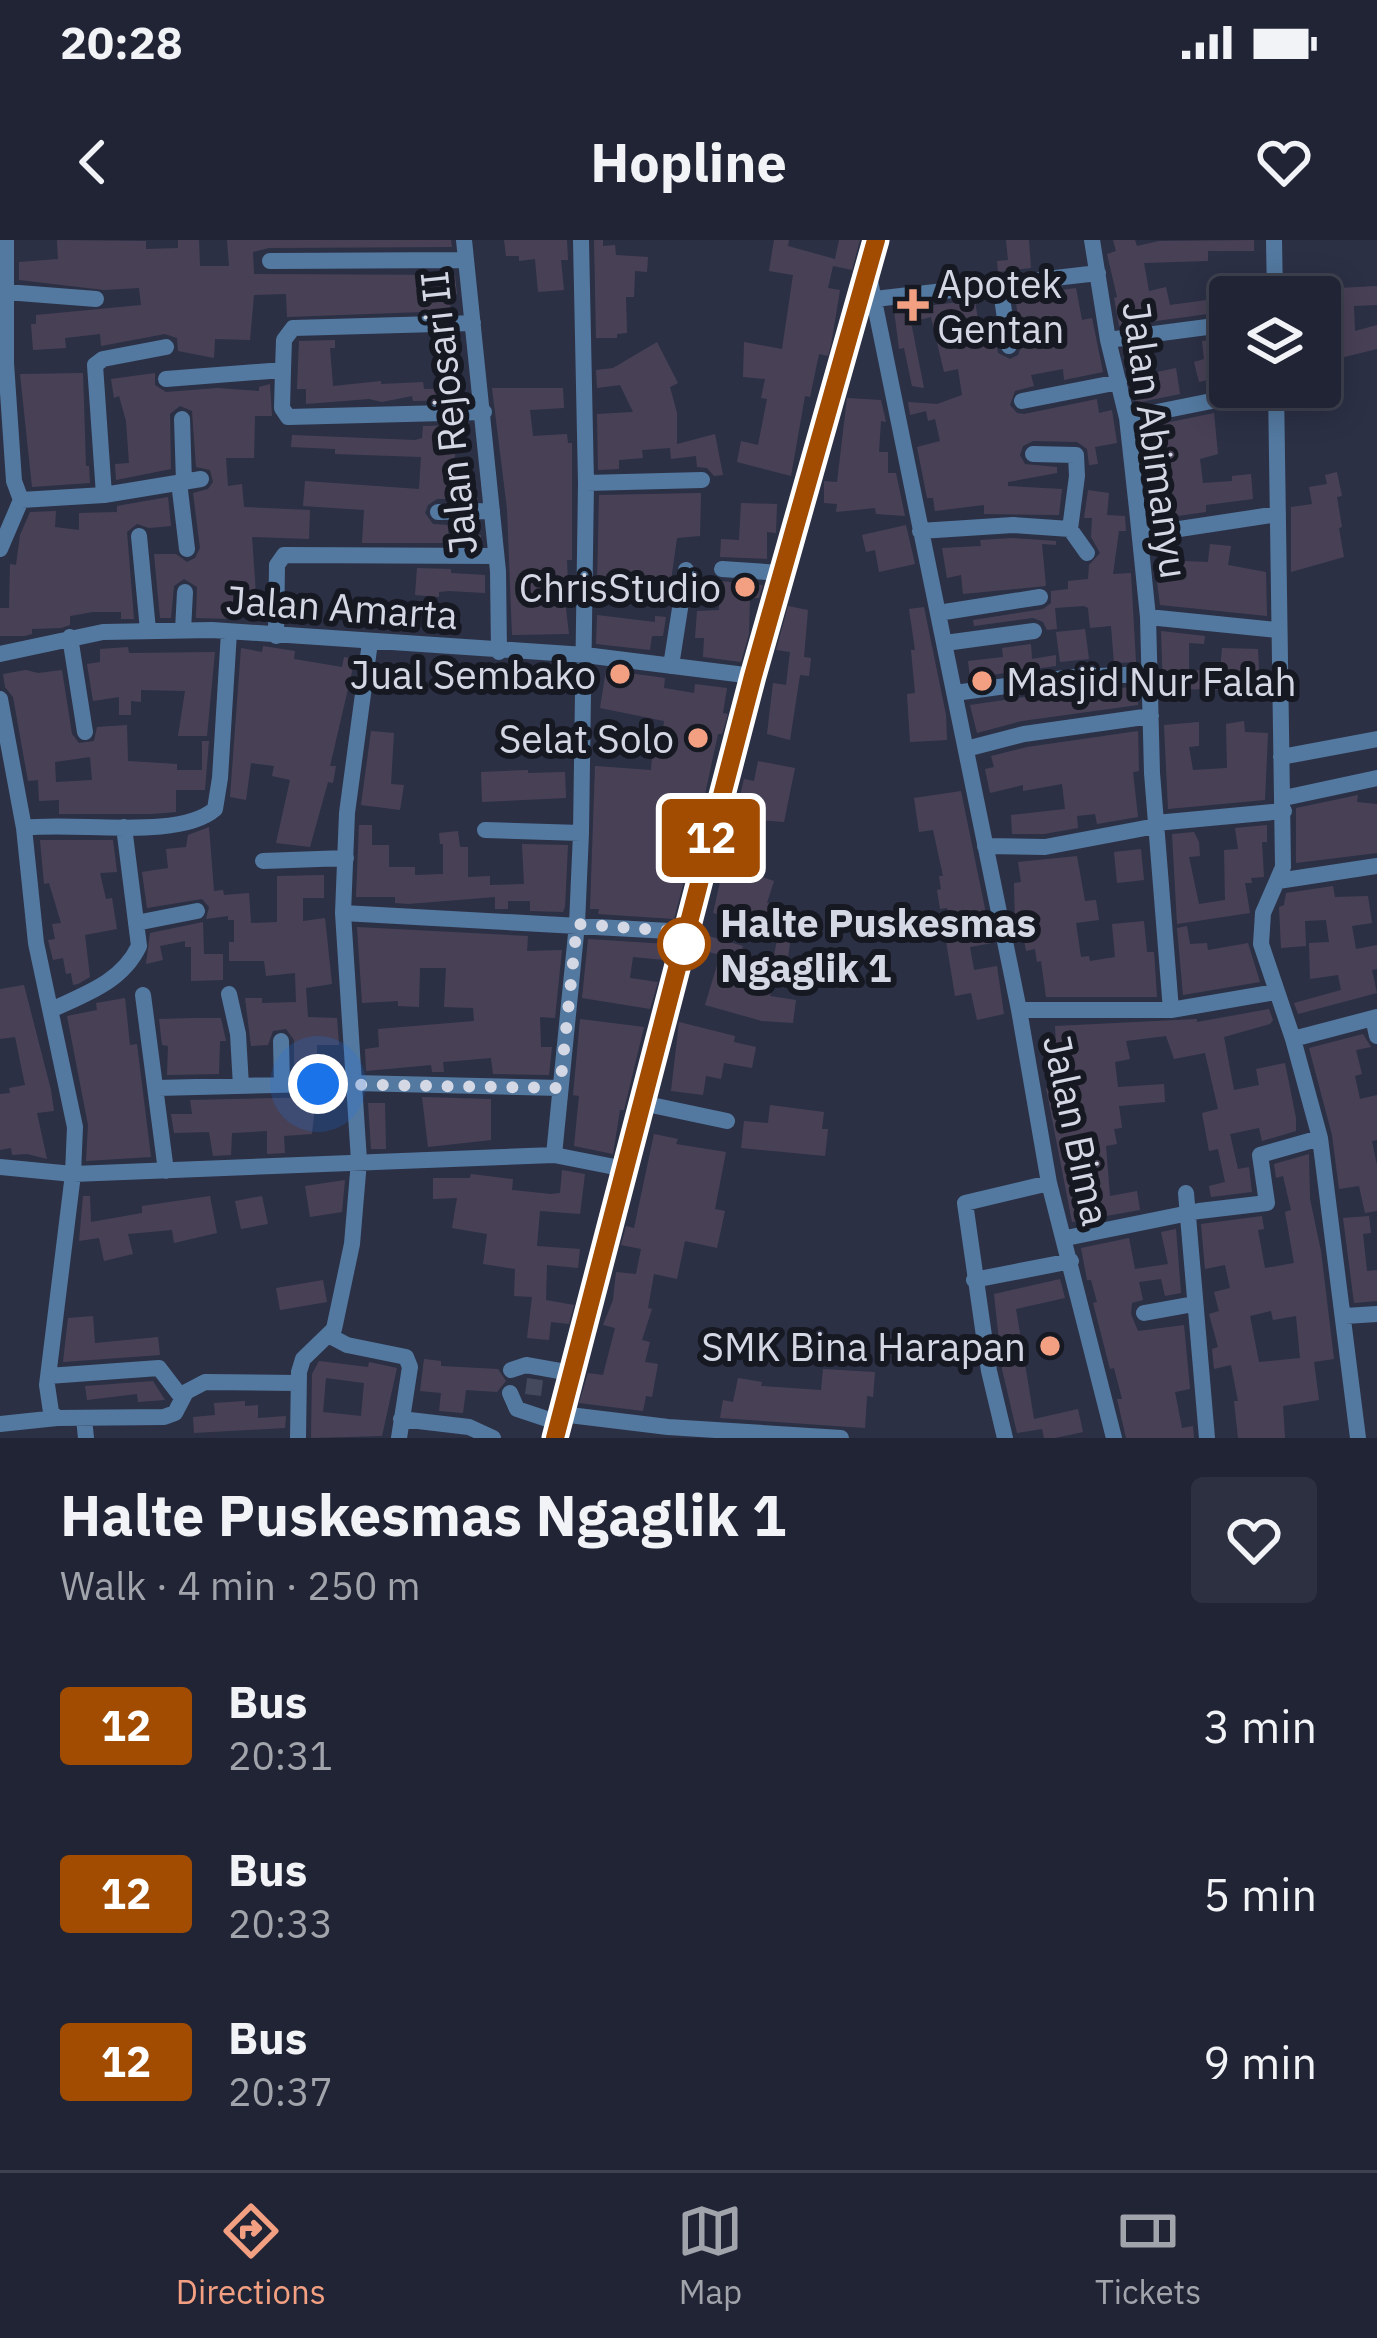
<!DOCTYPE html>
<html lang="en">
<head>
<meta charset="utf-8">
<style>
	body { margin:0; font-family:"IBM Plex Sans",sans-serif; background:#2d3040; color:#f1f3f6; height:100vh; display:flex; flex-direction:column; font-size:45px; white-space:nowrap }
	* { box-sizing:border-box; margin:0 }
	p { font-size:39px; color:#a2a4ac }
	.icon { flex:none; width:66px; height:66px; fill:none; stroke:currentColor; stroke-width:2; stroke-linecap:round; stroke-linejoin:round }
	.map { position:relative; height:1198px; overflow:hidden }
	.drawer { display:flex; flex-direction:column; background:#212434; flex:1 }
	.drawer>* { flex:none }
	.badge { padding:0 24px; border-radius:9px; font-size:42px; line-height:78px }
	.tools { position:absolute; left:1209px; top:36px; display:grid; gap:24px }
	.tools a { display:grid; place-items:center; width:132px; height:132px; border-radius:12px; background:#212434; box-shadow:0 6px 30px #0003,0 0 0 3px #3e414f; font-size:60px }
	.you { position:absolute; width:60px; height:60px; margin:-30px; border:9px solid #fff; border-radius:50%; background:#1a73e8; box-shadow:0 0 0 18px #1a73e833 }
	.map>.badge { position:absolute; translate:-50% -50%; box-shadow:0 0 0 6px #fff }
	.round { display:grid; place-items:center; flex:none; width:126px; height:126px; border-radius:12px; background:#2d3040 }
	.overview { display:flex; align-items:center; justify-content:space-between; height:204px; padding:0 60px }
	h1 { font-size:57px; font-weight:800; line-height:90px }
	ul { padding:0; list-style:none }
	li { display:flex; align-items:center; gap:36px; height:168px; padding:0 60px }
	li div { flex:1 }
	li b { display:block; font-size:45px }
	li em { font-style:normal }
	li .badge { min-width:132px; font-weight:700; text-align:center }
	.status { display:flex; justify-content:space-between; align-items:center; height:84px; padding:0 60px; background:#212434; direction:ltr }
	.status svg { height:33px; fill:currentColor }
	header { display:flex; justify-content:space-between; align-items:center; height:156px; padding:0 60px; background:#212434; font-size:54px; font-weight:800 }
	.menu { display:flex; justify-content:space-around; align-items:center; height:168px; border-top:3px solid #3e414f; background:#212434; font-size:33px; color:#a2a4ac }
	.menu a { display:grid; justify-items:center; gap:6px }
	.menu .active { color:#f3a082 }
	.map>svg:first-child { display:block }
</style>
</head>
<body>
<div class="status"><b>20:28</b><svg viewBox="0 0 49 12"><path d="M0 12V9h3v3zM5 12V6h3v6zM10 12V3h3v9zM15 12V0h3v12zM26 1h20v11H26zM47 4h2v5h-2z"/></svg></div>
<header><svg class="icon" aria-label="back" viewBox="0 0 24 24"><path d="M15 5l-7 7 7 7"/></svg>Hopline<svg class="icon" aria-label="heart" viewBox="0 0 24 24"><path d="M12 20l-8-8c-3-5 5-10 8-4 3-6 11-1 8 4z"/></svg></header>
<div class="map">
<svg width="1377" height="1198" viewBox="0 0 1377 1198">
	<rect width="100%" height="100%" fill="#2c3045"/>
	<path fill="#484156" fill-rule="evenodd" d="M57 0 146 1V9L178 8V0H199L200 26H229L227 0H451L452 7 269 8 253 12 254 34 455 35 457 54H451L450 71 287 77 286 54 254 55 250 100 215 99 214 118 178 111 177 98 165 94 101 106 100 94 65 98 66 108 33 110 31 84H36V75L141 65 139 48 104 50 19 40V22L58 19Z
		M504 0H567L568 20H561L564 50 538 52 535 19 519 21V16H506Z
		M594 0H603V6L615 5 616 15 648 17 647 32 635 31 634 57H626L627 93 617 94V98H596Z
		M774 0H789L788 6 835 19 839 0H860L852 30 833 26 828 48 840 50 831 105 828 116 819 114 810 157 805 156 791 236 737 222 741 201 758 205 767 159 761 158 765 139 743 137 744 102 782 109 793 35 769 31Z
		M1006 0H1029L1031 28 998 32 997 21 1008 20Z
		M1113 0H1135L1137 6 1159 1 1254 0V11H1208V21L1144 23 1149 51 1166 47 1170 65 1229 57 1230 71 1119 86 1114 58 1117 57 1107 14 1116 11Z
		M1377 46V65L1354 66 1355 91 1377 85V109L1320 123V49Z
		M1076 48 1082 80 1092 78 1103 132 1064 140 1063 129 1031 135 1034 146 1015 151 1010 165 1017 173 1024 174 1097 159 1099 173 1112 170 1117 203 1095 207 1098 224 1089 225 1087 209 1077 202 1033 201 1023 206 1020 215 1025 224 1057 227V233L1008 242V246L1062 249 1059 275 984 274V265L935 271 933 258H927L917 207 940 201 935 179 928 181 926 171 910 175 908 162 937 164 962 155 958 129 944 132 931 77 911 82 924 148 912 146 904 108 899 109 894 70 975 60 981 100 995 97 998 113 1010 119 1018 115 1022 105 1015 56Z
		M1230 97V135L1199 142 1194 122 1204 119 1202 101Z
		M335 100V108H330L333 146 381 141V144L423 142 424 149 464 148 465 160 413 161 412 156 382 162 369 159 306 164V149H297L299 101Z
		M657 102 678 143 670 147 677 173V204L715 194 723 235 714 236 707 228 697 227 696 216 671 219 670 208 642 210 643 218 619 220V229L598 230 597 174 633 172 620 145 597 148 596 130 613 128Z
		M1143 108 1147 134 1176 128 1180 154 1136 163 1124 111Z
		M83 133 86 226H89L90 243 32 247 20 134Z
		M155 133V145L166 152 217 148 259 151V147L270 144 272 176H255L254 218H226L228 246 242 244 244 267 310 270 309 299 252 297 257 369 233 367V379L196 378 197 347 184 339 174 346 171 378H160L154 314H176L187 322 195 318 200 308 193 253 208 249 213 242 210 230 196 227 192 171 180 166 170 174 171 229 116 240 115 224 129 223 126 181 119 156 114 158 111 139Z
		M492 148H563L564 168 530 170 533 196 567 194 568 203H572V320H567L568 344H563L569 394 512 395 507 269Z
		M847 158 881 160 886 182 881 181 879 212H888V233H896L905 276 876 274 875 268 836 272 837 264 824 263V241L837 242Z
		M1214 173 1218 214 1200 219 1203 243 1232 241V236L1251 234 1253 259 1206 265V272L1170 277 1164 234 1146 237 1141 188Z
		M466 185V197L456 196 453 251H477L478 259H437L428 265 425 273 433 284 449 285 448 293 481 295V303H362L364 270 303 266 305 241 419 249 421 217 335 214V209L291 207 292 195 415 200 422 198 423 186Z
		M1337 232 1342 256 1337 257 1342 287 1339 288 1344 317 1291 332V267L1312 264 1309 247 1327 244 1325 235Z
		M1088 250 1109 253 1107 275 1125 276 1126 291H1119L1113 334 1131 333 1136 422 1114 423 1111 386 1090 388 1088 368 1084 366 1055 368 1057 389 1047 390 1043 382 1033 378 974 386 973 380 1043 369 1051 363V351L1068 349V341L1088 339 1089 325 1100 313 1091 297 1092 278H1084Z
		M701 253 700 296 677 298 669 355 628 353V341L606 340 605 348 597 347 599 255Z
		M168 257 171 286 149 288 137 284 127 292 134 379H121V372H93L70 376V385L61 388 32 389V394L25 396H0V368H9L10 324 16 325 20 295 30 272 56 271 55 287 79 290V273L117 272V266Z
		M741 263 777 264 776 293 767 292V319L720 317 721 299 739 300Z
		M906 285 915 324 879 332 875 310 866 312 862 295Z
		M1013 298 1056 301V305L1042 304 1046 346 963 354 961 335 947 338 942 308 981 306 980 300Z
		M1210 304 1231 306 1228 325 1266 332 1267 376 1160 365 1156 333 1182 334 1183 321 1208 322Z
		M417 328 451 329V333L485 335V353L449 351 439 352V357L415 355Z
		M720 341 763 345 759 358H750L749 394 741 422 703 417 704 398H695L697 371 719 370Z
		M788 366 808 370 804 417 811 418 809 436 800 435 790 500 767 494 773 443 786 445 790 412 776 410Z
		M924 367 946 475 947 500 910 502 907 454 915 453 911 410H915L909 369Z
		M597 375 655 382V376L666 377 663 396H652L650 410 596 404Z
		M1085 389 1089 419 1060 422 1056 392Z
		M1161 391 1205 396 1204 404 1189 403V430L1220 431 1222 408 1258 409 1260 450 1163 449Z
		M1031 404 1032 419 1056 415V426L970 438 968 421 1003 417 1002 408Z
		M263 406 295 411 294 419 342 427 344 417 355 419 330 526H336L333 543 328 542 310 607 276 603 290 540 272 536 274 526 251 523 246 560 230 557 241 408 262 412Z
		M128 407 129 413 215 412 207 496H178L185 451 141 450V462L131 461V475H119V457L93 461 87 424 100 422V409Z
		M26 430 38 433 62 430 72 494 79 503 94 501 97 487 127 485 128 521 177 524V530H202V501H209L205 550H176V572L151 574H59V560L39 561 38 540 28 541 13 457 5 447 3 434ZM90 517 92 540 56 542 55 522Z
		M606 430 665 438 664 448 694 453 695 444 727 448 723 473 728 474 722 494H718L695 600 690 599 689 622 674 679 598 674 599 669H590L595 526 651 530 653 504 661 505 664 481 600 468Z
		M1137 447 1138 465 1022 481 977 493 970 465 1073 450Z
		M1244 481 1245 492 1268 493 1265 560 1168 569 1164 485 1199 482V506L1189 507 1193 530 1227 528 1226 484Z
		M371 491 394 493 391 544 404 545 400 570 361 565Z
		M1138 491 1139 531 1133 532 1138 577 1097 584 1095 574 1077 576 1078 588 1044 594H1012L1011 575 1065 569 1062 544 1023 551V545L990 553 985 529 994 527 991 516 1027 507Z
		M758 521 795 528 784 582 746 579 750 562 739 560 744 539 754 541Z
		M528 530V533L565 532 566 558 482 562 481 532Z
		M961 551 992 703 970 707 974 730 997 726 1004 774 977 780 971 753 955 756 945 695 952 694 947 668 940 669 937 650 941 649 939 636H943L933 590 919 592 914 558Z
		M1358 555 1357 562 1377 564V613L1296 623V568Z
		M359 585H372V605H389V627H415V635L443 634V604H440L439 593 458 591 460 607H468V637L490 636V645L524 644 522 604 568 605 565 667 563 672 530 671V661H508V669H495V657L408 664 395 663V657H356Z
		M1267 585V602H1262L1264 637 1251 638 1252 643H1245L1250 673 1177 684 1172 594 1194 592 1199 602 1200 616 1189 617 1199 664 1225 660 1224 610 1238 609 1235 588Z
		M209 587 214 651 223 650 224 655 249 653 251 683 277 682V636L324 635V658H303V681L325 678 332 744 306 748 308 777 337 778 339 805H317V831L294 827V800L286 789 273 791 268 805 251 806 245 758H262V763L296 762 295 733 266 736 264 721H229V702H234V680H228V676L206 679 209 667 202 659 147 668 142 632 168 628 166 609 186 607 188 595Z
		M40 600H113L117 632 100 633 106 659 112 658 117 689 85 695 90 737 78 744 73 745 71 733 66 734 63 718 53 720 48 700 55 699 52 684 61 683 49 643 44 644Z
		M728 607 761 615 756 635 774 641 767 663 772 664 768 683 792 688 788 718 774 716 777 699 755 694 757 682 713 673Z
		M1141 609 1144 640 1117 643 1114 612Z
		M1077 616 1085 661 1096 660 1099 680 1076 683 1081 717 1089 716 1090 721 1115 717 1112 684 1144 681 1147 712H1154L1157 757H1046L1041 721 1037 722 1035 709 1026 711 1022 688 1015 687 1014 643 1021 642 1018 622Z
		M1333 646 1335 657 1368 656 1372 683 1352 686 1356 709 1377 705V729L1372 730 1377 753 1298 774 1294 763 1341 750 1338 735 1310 739 1309 703 1329 702 1326 680 1305 681 1306 706 1281 708 1279 667 1284 665 1286 653Z
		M203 682 204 714H223V740L191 741V707H185V701L160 706 163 720 146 724 150 693Z
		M1187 686 1190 704 1207 703 1208 710 1248 703 1260 742 1183 755 1177 688Z
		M357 687 528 696 527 711 562 710 555 778 540 777 541 807H552L549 835 493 834 491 818 443 822 444 832H432L431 825 366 831 365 809 379 807 378 789 474 781 473 768 444 767 446 728H420L419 767 398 766V761L362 763Z
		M702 694 743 706 736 731 774 742 770 756 796 760 793 783 762 781 705 765 720 715 698 709Z
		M588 699 667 704 664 720 633 717 630 738 658 742 650 769 582 758Z
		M24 745 51 850 54 871 37 873 47 919 27 914 12 915 11 908 0 910V854L10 853 9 848 25 845 15 797 0 799V749Z
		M125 758 130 805 137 804 151 917 86 921 88 885 67 776 97 770 96 763Z
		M1269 769 1273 780 1270 784 1224 797 1234 850 1259 845 1256 829 1285 823 1296 878V891L1262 901 1259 888 1230 894 1238 929 1249 927 1252 952 1211 957 1209 946 1225 942 1218 909 1209 911 1202 873 1218 869 1205 813 1174 819 1166 796 1126 801 1130 819 1115 822 1118 847 1164 844 1165 862 1119 866 1122 888 1114 889 1117 904 1106 906 1110 956 1137 951 1140 970 1072 982 1046 848 1058 847 1055 786 1197 779V782Z
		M196 778H221L226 801H220L219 834 167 835 168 806 162 805 159 779Z
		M580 779 644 787 624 870H620L613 914 574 906 579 856 573 855Z
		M679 782 735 796 734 802 756 807 752 828 724 823 721 839 706 836 703 855 671 851Z
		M1363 794 1371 807 1356 810 1362 834 1355 836 1360 859 1377 855V900L1372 901 1377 925V971L1365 973 1359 946 1339 949 1332 895 1309 808Z
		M316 857 312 894 284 896 285 913 267 914V891L232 893 231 915 213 916 209 892 174 893 171 874H192L190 860Z
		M422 857 491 859V900L428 907Z
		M368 863H385L386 909H371Z
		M770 865 824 872 822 889H828L825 916 741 908 744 881 768 883Z
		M654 894 678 899 676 904 726 912 715 969 725 971 717 1008 685 1001 677 1039 654 1034 648 1068 652 1069 642 1100 650 1102 645 1122 658 1124 652 1157 646 1156 643 1171 579 1163 588 1133 603 1135 615 1088 603 1085 613 1060 616 1032 636 1034 641 1009 621 1005 626 986 634 988Z
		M1309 914 1310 959 1321 1011 1334 1119 1314 1122 1319 1160 1283 1166 1285 1198H1238L1234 1161H1238L1231 1125 1214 1129 1212 1109 1218 1107 1209 1074 1219 1071 1214 1052 1230 1048 1225 1025 1205 1029 1201 984 1262 976 1264 989 1258 990 1265 1028 1294 1023 1285 972 1291 970 1283 936 1276 938 1274 924ZM1271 1071 1273 1080 1296 1076 1300 1118 1259 1122 1250 1076Z
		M562 930 585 934 580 974 540 971 537 1006 580 1009 578 1028 547 1025 546 1060 574 1065 569 1084 551 1082 549 1100 527 1098 532 1057 514 1056 515 1029 483 1024 487 994 452 988 457 958 433 959V938H470L471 934 513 939 512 950 551 954 560 953Z
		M345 940 342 972 310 977 305 946Z
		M83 956H90L91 982 142 973V966L210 956 217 993 174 1003 172 990 128 994 133 1014 104 1021 99 998 79 1001Z
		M262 956 268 984 241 989 235 961Z
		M1369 976 1371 993 1363 994 1367 1031 1377 1030V1061L1354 1063 1343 978Z
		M1176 989 1181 1053 1165 1056 1161 1039 1139 1042 1143 1060 1132 1063 1131 1074 1138 1091 1184 1085 1190 1149 1175 1152 1182 1188 1193 1186 1194 1198H1126L1117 1159H1122L1114 1128 1110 1129 1093 1063 1097 1062 1091 1040H1087L1081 1008 1129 998 1135 1029 1168 1024 1161 992Z
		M1060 1039 1065 1058 1016 1069 1034 1179 1078 1169 1083 1192 1055 1198H1044L1042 1189 1017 1193 1002 1129 994 1054Z
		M323 1040 327 1062 280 1070 276 1048Z
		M93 1076 95 1103 158 1097 160 1115 63 1122 68 1078Z
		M424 1119 441 1121V1126L498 1129 506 1141 497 1152 466 1150 463 1173 439 1171 441 1153 420 1151Z
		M319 1121 368 1127 369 1122 397 1128 382 1196 311 1198 312 1134ZM326 1138 364 1143 361 1176 323 1172Z
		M823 1129 875 1132 873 1157 867 1156 865 1188 720 1178 723 1160 733 1162 738 1138 762 1142 761 1146 821 1150Z
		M153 1141 165 1160 138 1162 137 1154 87 1160 85 1146Z
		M245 1161V1166L258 1165V1178L286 1176 285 1188 194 1193 193 1177 215 1175 214 1163Z"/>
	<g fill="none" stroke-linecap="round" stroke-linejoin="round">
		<path stroke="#45495d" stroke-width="16" stroke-dasharray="16 8" stroke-linecap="butt" d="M533 1155 536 1132"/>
		<path stroke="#5379a0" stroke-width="16" d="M464 0 498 331 499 412
			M1092 0 1108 100 1127 178 1137 269 1148 377 1152 533 1171 770
			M1274 0 1275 57
			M270 21 465 20
			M868 31 1019 770 1049 943 1114 1198
			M1000 44 1009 106
			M6 52 96 59
			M875 59 1098 33
			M1108 100 1230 84
			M283 130 284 100 293 88 473 83
			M166 139 283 130 282 168 288 177 484 172
			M1276 147 1283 627 1263 673 1261 704 1293 799 1320 898 1358 1198
			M1022 161 1119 142
			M1127 178 1276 148
			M182 179 184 242
			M1033 214 1076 215 1077 236 1070 289
			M179 242 187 309
			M586 243 702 240
			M104 255 95 125 103 119 166 107
			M21 260 104 255 201 239
			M438 272 492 271
			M920 291 1013 285 1070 289 1087 313
			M1140 295 1278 274
			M139 296 148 390
			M0 309 21 260 14 241 6 123V0
			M722 329 781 333
			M938 373 1040 357
			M1148 377 1277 390
			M183 390 185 352
			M276 396 277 325 284 315 496 316
			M70 397 85 492
			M945 403 1034 391
			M0 414 103 392 212 390 585 415 753 436
			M671 426 686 330
			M955 453 1072 437 1150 434
			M0 459 24 588 36 703 75 887 73 934 554 915 625 929
			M966 509 1024 494 1151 476
			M1281 517 1377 499
			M1284 558 1377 538
			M1156 583 1284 571
			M24 588C74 581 178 601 215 569L220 538 229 392
			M485 590 581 593
			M985 606 1045 607 1156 586
			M263 621 346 618
			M1278 641 1377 626
			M343 673 687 692
			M136 683 197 671
			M229 754 238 794 241 846
			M143 755 166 931
			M51 770C85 754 122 742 139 706L124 587
			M1019 770H1171L1275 752
			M1373 778 1377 796
			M1293 799 1377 777
			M281 801 282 845
			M157 848 355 843 560 848
			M642 863 727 881
			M554 915 577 684 581 593 586 243 581 0
			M0 927 73 934 47 1145 51 1172 57 1178 164 1177 175 1173 186 1152 205 1142 298 1143
			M1186 953 1207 1198
			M1066 998 1199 971 1267 963 1260 915 1320 898
			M974 1040 1071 1021
			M1144 1073 1194 1064
			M1345 1076 1377 1074
			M330 1096 347 1105 406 1117 410 1127 399 1198
			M511 1130 526 1125 571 1133
			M48 1136 159 1128 182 1158
			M510 1153 517 1169 559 1183
			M561 1174 668 1187 841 1198
			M84 1178 86 1198
			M401 1179 469 1187 493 1198
			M0 1184 57 1178
			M298 1198 299 1132 303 1119 334 1089 352 1004 359 921 343 673 347 573 370 402
			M1005 1198 989 1131 965 963 1049 943"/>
		<path stroke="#80beff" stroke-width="21" d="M555 1198 753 436 876 0"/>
	</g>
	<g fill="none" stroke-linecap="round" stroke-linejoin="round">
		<g stroke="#fff" stroke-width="27">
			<path id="line" d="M555 1198 753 436 876 0"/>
		</g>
		<use href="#line" stroke="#a14c00" stroke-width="18"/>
		<path stroke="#d4d7e4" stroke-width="12" stroke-dasharray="0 21.6" d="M318 844 560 848 577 684 687 692 684 704"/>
	</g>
	<g fill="#f3a082" stroke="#171922" stroke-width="4.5">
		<path d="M907 47h12v12h12v12h-12v12h-12v-12h-12v-12h12z"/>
		<circle cx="745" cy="347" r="12"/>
		<circle cx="620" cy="434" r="12"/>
		<circle cx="982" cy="441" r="12"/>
		<circle cx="698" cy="498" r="12"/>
		<circle cx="1050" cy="1106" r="12"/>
	</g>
	<circle fill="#fff" stroke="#a14c00" stroke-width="6" cx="684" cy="704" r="24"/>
	<g text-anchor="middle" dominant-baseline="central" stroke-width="12" stroke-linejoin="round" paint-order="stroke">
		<g font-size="39" fill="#d4d7e4" stroke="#171922" text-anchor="end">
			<text x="937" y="43" text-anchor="start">Apotek<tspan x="937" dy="45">Gentan</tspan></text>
			<text x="721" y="347">ChrisStudio</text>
			<text x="596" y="434">Jual Sembako</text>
			<text x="1006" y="441" text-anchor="start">Masjid Nur Falah</text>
			<text x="674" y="498">Selat Solo</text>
			<text x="1026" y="1106">SMK Bina Harapan</text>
		</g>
		<g font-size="39" fill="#d4d7e4" stroke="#171922">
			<text transform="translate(448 173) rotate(-96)">Jalan Rejosari II</text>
			<text transform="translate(1156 200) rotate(82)">Jalan Abimanyu</text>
			<text transform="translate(342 367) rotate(4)">Jalan Amarta</text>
			<text transform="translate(1077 890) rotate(78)">Jalan Bima</text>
		</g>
		<g font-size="39" font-weight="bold" fill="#d4d7e4" stroke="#171922" text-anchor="start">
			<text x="720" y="682">Halte Puskesmas<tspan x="720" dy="45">Ngaglik 1</tspan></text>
		</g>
	</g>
</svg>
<div class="tools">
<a><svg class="icon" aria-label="layers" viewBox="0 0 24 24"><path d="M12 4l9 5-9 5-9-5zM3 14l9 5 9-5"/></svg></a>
</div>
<div class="you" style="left:318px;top:844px"></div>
<b class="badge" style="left:711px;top:598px;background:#a14c00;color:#fff">12</b>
</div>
<section class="drawer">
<div class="overview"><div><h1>Halte Puskesmas Ngaglik 1</h1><p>Walk · 4 min · 250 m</p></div><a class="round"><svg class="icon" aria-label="heart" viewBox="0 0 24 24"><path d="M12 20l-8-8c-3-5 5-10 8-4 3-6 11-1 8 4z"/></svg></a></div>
<ul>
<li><span class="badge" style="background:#a14c00;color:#fff">12</span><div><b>Bus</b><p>20:31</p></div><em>3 min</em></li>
<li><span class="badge" style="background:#a14c00;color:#fff">12</span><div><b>Bus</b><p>20:33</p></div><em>5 min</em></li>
<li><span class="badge" style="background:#a14c00;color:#fff">12</span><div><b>Bus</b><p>20:37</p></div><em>9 min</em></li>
</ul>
</section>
<nav class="menu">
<a class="active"><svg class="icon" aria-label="directions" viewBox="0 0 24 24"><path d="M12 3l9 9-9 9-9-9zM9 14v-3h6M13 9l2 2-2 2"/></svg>Directions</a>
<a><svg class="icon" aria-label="map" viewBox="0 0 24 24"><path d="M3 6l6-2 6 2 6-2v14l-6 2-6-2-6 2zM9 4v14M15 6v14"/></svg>Map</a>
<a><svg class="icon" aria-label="tickets" viewBox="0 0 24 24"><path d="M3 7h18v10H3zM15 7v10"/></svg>Tickets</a>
</nav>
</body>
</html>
